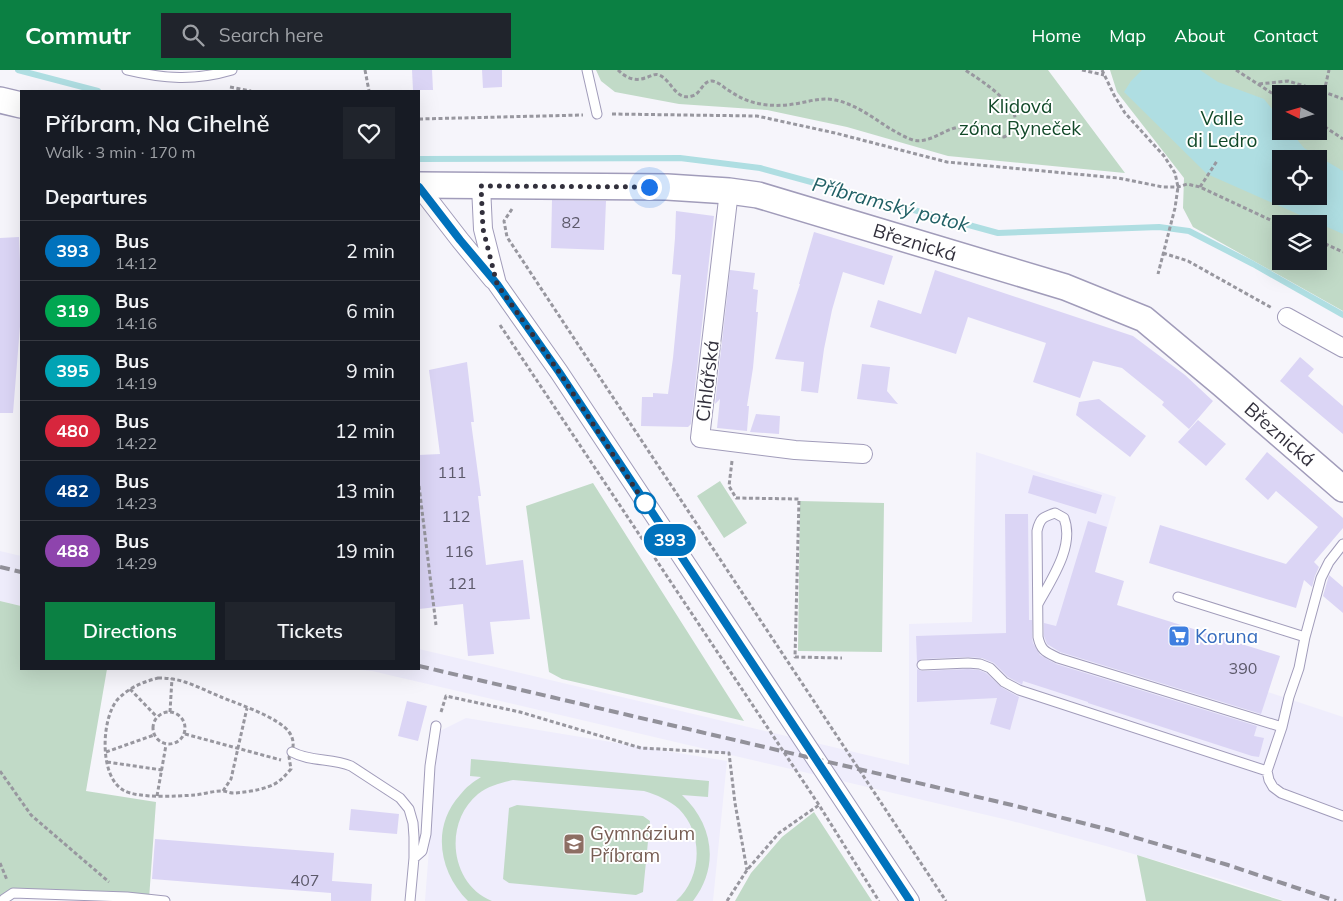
<!DOCTYPE html>
<html lang="en">
<head>
<meta charset="utf-8">
<style>
	body { margin:0; font-family:Mulish,sans-serif; background:#20242c; color:#f1f3f6; height:100vh; display:flex; flex-direction:column; font-size:19px; white-space:nowrap }
	* { box-sizing:border-box; margin:0 }
	p { font-size:16px; color:#9ea1a6 }
	.icon { flex:none; width:28px; height:28px; fill:none; stroke:currentColor; stroke-width:2; stroke-linecap:round; stroke-linejoin:round }
	.map { position:relative; flex:1; overflow:hidden }
	.drawer { position:absolute; left:20px; top:20px; width:400px; height:580px; display:flex; flex-direction:column; background:#171b24; border-radius:0px; box-shadow:0 5px 20px #0002 }
	.drawer>* { flex:none }
	.badge { padding:0 10px; border-radius:16px; font-size:18px; line-height:32px }
	.needle { width:32px; rotate:275deg }
	.buttons { position:absolute; left:1272px; top:15px; display:grid; gap:10px }
	.buttons a { display:grid; place-items:center; width:55px; height:55px; border-radius:0px; background:#171b24; box-shadow:0 5px 20px #0002; font-size:25px }
	.you { position:absolute; width:25px; height:25px; margin:-12px; border:4px solid #fff; border-radius:50%; background:#1a73e8; box-shadow:0 0 0 8px #1a73e833 }
	.map>.badge { position:absolute; translate:-50% -50%; box-shadow:0 0 0 2px #fff }
	h2 { padding:0 25px; font-size:19px; line-height:45px }
	.round { display:grid; place-items:center; flex:none; width:52px; height:52px; border-radius:0px; background:#20242c }
	.head { display:flex; align-items:center; justify-content:space-between; height:85px; padding:0 25px }
	h1 { font-size:24px; font-weight:600; line-height:38px }
	.action { display:flex; gap:10px; margin-top:auto; padding:10px 25px }
	.action a { flex:1; height:58px; border-radius:0px; background:#0b8043; color:#fff; font-size:20px; font-weight:600; line-height:58px; text-align:center }
	.action a+a { background:#20242c; color:#f1f3f6 }
	ul { padding:0; list-style:none }
	li { display:flex; align-items:center; gap:15px; height:60px; padding:0 25px; border-top:1px solid #363941 }
	li div { flex:1 }
	li b { display:block; font-size:19px }
	li em { font-style:normal }
	li .badge { min-width:55px; font-weight:700; text-align:center }
	header { display:flex; align-items:center; gap:30px; box-sizing:border-box; height:70px; padding:0 25px; background:#0b8043; color:#fff }
	header strong { font-size:24px }
	nav { display:flex; gap:28px; margin-inline-start:auto; font-size:18px }
	.search { width:350px; height:45px; background:#20242c; display:flex; align-items:center; gap:12px; box-sizing:border-box; padding:0 18px; border-radius:0px; color:#9ea1a6; font-size:19px }
	.map>svg:first-child { display:block }
</style>
</head>
<body>
<header>
<strong>Commutr</strong>
<div class="search"><svg class="icon" aria-label="search" viewBox="0 0 24 24"><circle cx="10" cy="10" r="6"/><path d="M15 15l6 6"/></svg>Search here</div>
<nav><a>Home</a><a>Map</a><a>About</a><a>Contact</a></nav>
</header>
<div class="map">
<svg width="1343" height="831" viewBox="0 0 1343 831">
	<rect width="100%" height="100%" fill="#f6f5fb"/>
	<path fill="#efedfc" d="M976 382 1116 427 1077 562 1271 623 1343 647V831H1285L1223 810 1106 776 1008 750 372 601 348 599H419V579L909 695V554L972 552Z
		M0 481 21 486V536L0 531Z
		M466 648 727 691 713 831H425L438 662Z"/>
	<path fill="#c1dac7" fill-rule="evenodd" d="M596 0H1048L1125 103 948 86 847 57 767 40 679 34 615 22 601 11Z
		M1110 0H1343V241L1193 157 1183 138 1184 108 1117 22ZM1281 24H1319V61H1281ZM1281 89H1319V126H1281ZM1281 154H1319V191H1281Z
		M720 411 747 453 724 468 697 426Z
		M593 413 744 651 562 609 549 602 526 436Z
		M800 431 884 433 882 582 798 581Z
		M0 531 21 536V599H107L86 721 156 732 149 829 13 823 0 831Z
		M471 689 709 711 708 727 682 725C713 754 720 796 693 831H676C702 808 704 764 679 739 669 730 657 725 644 721L513 710C500 713 488 716 478 724 443 753 450 814 492 831H468C439 802 431 757 460 725 466 717 473 712 481 707L470 706Z
		M517 735 643 746 650 751 643 822 636 825 509 813 503 809 509 738Z
		M814 742 872 831H735L751 803 782 767Z
		M1137 785 1283 831H1146Z"/>
	<path fill="#afdee2" fill-rule="evenodd" d="M1142 0H1200L1218 12 1264 29 1281 50V61H1290L1304 78 1343 101V164L1207 104 1124 22 1131 11ZM1281 89H1319V126H1281Z"/>
	<g fill="none" stroke-linecap="round" stroke-linejoin="round">
		<path stroke="#afdee2" stroke-width="6" d="M18 0 98 21
			M419 89 680 88 760 98 998 163 1159 157 1189 161 1253 194 1343 245"/>
	</g>
	<path fill="#dbd5f5" d="M412 0H432L433 20H413Z
		M482 0H502V17L483 18Z
		M552 130 606 131 604 180 551 178Z
		M676 141 714 146 691 354 688 357 641 356 642 327H653V323L668 324 673 288 681 205 672 204 675 168Z
		M814 162 893 186 884 215 843 202 832 240 824 279 818 323 801 321 804 292 775 289 800 214H799Z
		M19 167 20 190H21V244L13 343H0V168Z
		M730 200 755 203 753 219 758 220 756 242H758L753 298 747 336H749L747 361 717 358 720 329 715 334Z
		M935 200 1133 266 1185 305 1213 331 1189 359 1162 335 1164 332 1122 298 1093 291 1080 328 1033 312 1046 273 968 247 956 284 870 257 878 230 921 244Z
		M1300 287 1314 299 1308 306 1343 336V364L1280 311Z
		M467 292 474 352H471L481 426H478L486 495 523 490 530 549 490 552 494 584 468 586 463 534 419 539V385L440 384 429 300Z
		M862 294 890 297 887 321 898 334 857 329Z
		M1099 329 1146 366 1130 387 1076 345 1079 332Z
		M756 344 780 346 779 364 750 362Z
		M1198 350 1226 374 1206 396 1178 372Z
		M1267 382 1343 448V458L1314 492 1319 497 1315 506 1312 517 1304 510 1296 538 1149 493 1160 455 1286 494 1318 457 1276 421 1268 430 1245 409Z
		M1033 405 1102 425 1096 444 1028 423Z
		M1005 444H1028L1029 550H1032V567L1033 573 1040 585 1056 594 1257 656 1254 666 1264 668 1259 687 1252 686 1088 633V632L1023 611 1022 615 1021 614 1008 607 994 593 982 588 968 587 922 589 917 592 916 566 1006 563Z
		M1088 451 1107 457 1095 502 1124 511 1117 535 1280 586 1261 644 1060 582 1047 574 1044 566V553L1056 556Z
		M1329 505 1343 517V543L1323 526Z
		M917 599 922 601 968 599 979 600 986 603 1001 617 1019 627 1010 660 990 654 997 628 917 632Z
		M407 631 427 636 418 671 398 666Z
		M351 739 399 744 397 764 349 760Z
		M155 769 334 783 332 811 372 814 371 831H331V823L152 809Z"/>
	<g fill="none" stroke-linecap="round" stroke-linejoin="round">
		<g stroke="#a19cba" stroke-width="11">
			<path id="lane" d="M127 0C164 9 195 11 232 0
				M587 0 597 44
				M1343 474 1329 492 1321 508 1305 567 1299 598 1289 627 1282 657 1267 701 1269 710 1273 717 1281 723 1343 746
				M1178 527 1305 567
				M1038 534C1051 510 1075 476 1064 448L1055 443C1043 447 1040 448 1037 461L1038 567C1041 581 1046 582 1058 588L1282 657
				M922 595 968 593 980 594 990 598 1004 612 1019 620 1267 701
				M292 682C310 692 332 688 351 696L400 728 409 739 413 753 414 767V788L410 831
				M414 788 422 781 426 764 430 696 436 656
				M4 831V829L13 823 127 827 165 831"/>
		</g>
		<g stroke="#a19cba" stroke-width="20">
			<path id="street" d="M481 116 483 159 497 214 559 302 910 831
				M419 117 460 170 493 210
				M729 121 700 368 795 380 863 384
				M1287 247 1343 278"/>
		</g>
		<g stroke="#a19cba" stroke-width="28">
			<path id="secondary" d="M0 30 21 35
				M419 115 667 117 729 121 758 125 1065 217 1144 249 1223 315 1343 419"/>
		</g>
		<path stroke="#98979f" stroke-width="3" stroke-dasharray="4 2.5" stroke-linecap="butt" d="M365 0 369 21
			M618 0C625 7 634 12 645 8 650 7 654 3 659 5 672 10 675 31 692 26 701 24 702 11 712 11 719 12 723 17 728 20 737 26 746 31 756 33 768 36 782 36 794 34 808 32 820 27 835 30 855 34 872 47 889 58 896 62 904 67 913 70 930 74 943 59 960 57 975 56 989 65 1004 67 1040 47 982 11 965 0
			M1082 0 1104 5
			M1102 0 1114 25 1125 43 1164 86 1175 103 1178 117 1175 138 1158 204
			M1236 0 1281 29
			M1259 14 1288 11 1324 22 1343 29
			M230 17 251 21
			M1324 22 1329 0
			M612 44 757 46 835 63 947 92 1118 108 1163 117H1178L1187 114 1200 117 1281 155
			M419 49 583 45
			M1319 53 1343 69
			M1200 117 1217 91
			M512 139 504 151 507 167 946 831
			M1319 171 1343 182
			M1163 183 1188 191 1272 238
			M500 255 819 735 879 831
			M732 391 729 416 736 428 799 429 795 587 842 588
			M419 416 436 555
			M158 608C167 608 176 609 185 612 197 616 209 622 221 627 238 634 278 647 289 662 295 670 294 680 289 687L291 699C284 707 278 714 267 717 260 720 241 723 233 723 229 723 226 721 222 721 213 721 204 724 195 725 178 726 138 729 123 720 99 706 101 648 118 629 130 617 143 612 158 608Z
			M130 619 157 647
			M153 658a16 16 0 1 1 32 0a16 16 0 1 1-32 0Z
			M170 642 172 608
			M441 642 446 626 520 642 641 678 729 683 735 733 747 800
			M185 664 281 690
			M106 682 154 665
			M107 692 162 700
			M0 701 31 745 109 812
			M223 721 231 709 247 638
			M157 726 166 675
			M0 793 7 810
			M727 831 747 800 779 763 819 735"/>
		<use href="#lane" stroke="#fff" stroke-width="9"/>
		<use href="#street" stroke="#fff" stroke-width="18"/>
		<use href="#secondary" stroke="#fff" stroke-width="25"/>
		<path stroke="#92919a" stroke-width="4" stroke-dasharray="10 5" stroke-linecap="butt" d="M0 497 21 502
			M419 596 1012 735 1110 760 1228 795 1336 831"/>
	</g>
	<g fill="none" stroke-linecap="round" stroke-linejoin="round">
		<g stroke="#fff" stroke-width="11">
			<path id="line" d="M419 117 460 170 497 214 559 302 910 831"/>
		</g>
		<use href="#line" stroke="#0072bc" stroke-width="8"/>
		<path stroke="#32303c" stroke-width="5" stroke-dasharray="0 9" d="M645 433 646 435 559 302 497 214 483 159 481 116 649 117"/>
	</g>
	<defs>
		<g id="supermarket-square" transform="scale(1.125)"><rect x="-9" y="-9" width="18" height="18" rx="4" fill="#3f7fe0" stroke="#fff"/><path d="M-6-5.5h2.5l.6 2H6L4.5 2H-2.5L-4.4-4H-6ZM-1.5 3.2a1.3 1.3 0 1 0 .1 0ZM3 3.2a1.3 1.3 0 1 0 .1 0Z" fill="#fff"/></g>
		<g id="school-square" transform="scale(1.125)"><rect x="-9" y="-9" width="18" height="18" rx="4" fill="#8d6e63" stroke="#fff"/><path d="M0-5L7-2L0 1L-7-2ZM-4 1L0 2.5L4 1V4Q0 6-4 4Z" fill="#fff"/></g>
	</defs>
	<g fill-rule="evenodd">
		<use href="#supermarket-square" x="1179" y="566"/>
		<use href="#school-square" x="574" y="774"/>
	</g>
	<circle fill="#fff" stroke="#0072bc" stroke-width="2.5" cx="645" cy="433" r="10"/>
	<g text-anchor="middle" dominant-baseline="central" stroke-width="4" stroke-linejoin="round" paint-order="stroke">
		<g font-size="16" fill="#5c596a">
			<text x="571" y="152">82</text>
			<text x="452" y="402">111</text>
			<text x="456" y="446">112</text>
			<text x="459" y="481">116</text>
			<text x="462" y="513">121</text>
			<text x="1243" y="598">390</text>
			<text x="305" y="810">407</text>
		</g>
		<g font-size="19" fill="#124929" stroke="#fff">
			<text x="1020" y="36">Klidová<tspan x="1020" dy="22">zóna Ryneček</tspan></text>
			<text x="1222" y="48">Valle<tspan x="1222" dy="22">di Ledro</tspan></text>
		</g>
		<g font-size="19" fill="#32303c" stroke="#fff">
			<text transform="translate(915 172) rotate(17)">Březnická</text>
			<text transform="translate(707 311) rotate(-83)">Cihlářská</text>
			<text transform="translate(1280 364) rotate(41)">Březnická</text>
		</g>
		<g font-size="19" fill="#366cbe" stroke="#fff" text-anchor="start">
			<text x="1195" y="566">Koruna</text>
		</g>
		<g font-size="19" fill="#785e54" stroke="#fff" text-anchor="start">
			<text x="590" y="763">Gymnázium<tspan x="590" dy="22">Příbram</tspan></text>
		</g>
		<g font-size="20" font-style="italic" fill="#216065" stroke="#fff">
			<text transform="translate(891 134) rotate(15)">Příbramský potok</text>
		</g>
	</g>
</svg>
<div class="buttons">
<a><svg class="needle" viewBox="-14 -14 28 28"><path d="M0-13l5 13h-10z" fill="#e53935"/><path d="M0 13l5-13h-10z" fill="#9ea1a6"/></svg></a>
<a><svg class="icon" aria-label="locate" viewBox="0 0 24 24"><circle cx="12" cy="12" r="6"/><path d="M12 2v4M12 18v4M2 12h4M18 12h4"/></svg></a>
<a><svg class="icon" aria-label="layers" viewBox="0 0 24 24"><path d="M12 4l9 5-9 5-9-5zM3 14l9 5 9-5"/></svg></a>
</div>
<div class="you" style="left:649px;top:117px"></div>
<b class="badge" style="left:670px;top:470px;background:#0072bc;color:#fff">393</b>
<section class="drawer">
<div class="head"><div><h1>Příbram, Na Cihelně</h1><p>Walk · 3 min · 170 m</p></div><a class="round"><svg class="icon" aria-label="heart" viewBox="0 0 24 24"><path d="M12 20l-8-8c-3-5 5-10 8-4 3-6 11-1 8 4z"/></svg></a></div>
<h2>Departures</h2>
<ul>
<li><span class="badge" style="background:#0072bc;color:#fff">393</span><div><b>Bus</b><p>14:12</p></div><em>2 min</em></li>
<li><span class="badge" style="background:#00a651;color:#fff">319</span><div><b>Bus</b><p>14:16</p></div><em>6 min</em></li>
<li><span class="badge" style="background:#00a3b4;color:#fff">395</span><div><b>Bus</b><p>14:19</p></div><em>9 min</em></li>
<li><span class="badge" style="background:#d7263d;color:#fff">480</span><div><b>Bus</b><p>14:22</p></div><em>12 min</em></li>
<li><span class="badge" style="background:#003b80;color:#fff">482</span><div><b>Bus</b><p>14:23</p></div><em>13 min</em></li>
<li><span class="badge" style="background:#8e44ad;color:#fff">488</span><div><b>Bus</b><p>14:29</p></div><em>19 min</em></li>
</ul>
<div class="action"><a>Directions</a><a>Tickets</a></div>
</section>
</div>
</body>
</html>
